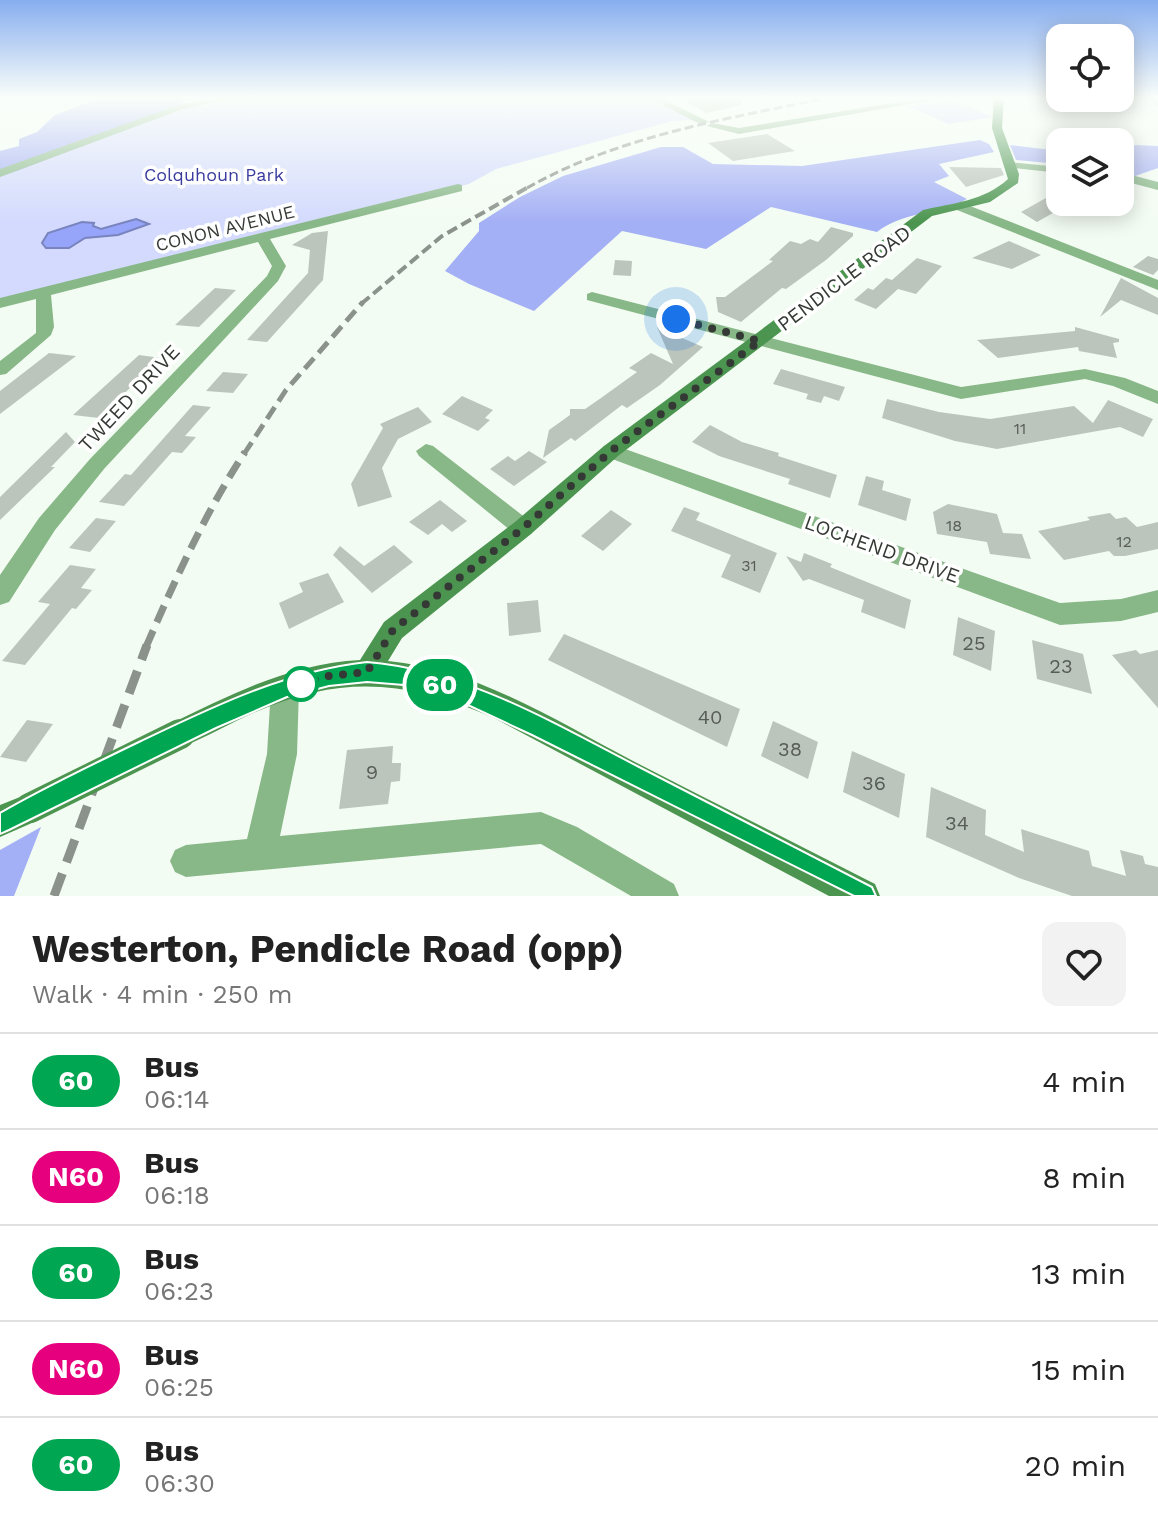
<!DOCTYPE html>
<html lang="en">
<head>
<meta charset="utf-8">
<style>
	body { margin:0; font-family:"Work Sans",sans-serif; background:#f2f2f2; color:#222; height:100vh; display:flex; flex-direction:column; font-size:30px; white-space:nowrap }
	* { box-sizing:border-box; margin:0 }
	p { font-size:26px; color:#767676 }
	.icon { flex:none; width:44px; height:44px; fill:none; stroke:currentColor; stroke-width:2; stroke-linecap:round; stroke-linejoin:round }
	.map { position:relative; height:896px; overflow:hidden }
	.drawer { display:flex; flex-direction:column; background:#fff; flex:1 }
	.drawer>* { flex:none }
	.badge { padding:0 16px; border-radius:26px; font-size:28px; line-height:52px }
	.tools { position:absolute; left:1046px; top:24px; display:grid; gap:16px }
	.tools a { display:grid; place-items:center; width:88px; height:88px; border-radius:16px; background:#fff; box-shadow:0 4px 20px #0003; font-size:40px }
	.you { position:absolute; width:40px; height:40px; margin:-20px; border:6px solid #fff; border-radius:50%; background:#1a73e8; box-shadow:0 0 0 12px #1a73e833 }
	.map>.badge { position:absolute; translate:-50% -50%; box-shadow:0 0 0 4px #fff }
	.round { display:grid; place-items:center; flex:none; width:84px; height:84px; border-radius:16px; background:#f2f2f2 }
	.overview { display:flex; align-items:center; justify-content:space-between; height:136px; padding:0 32px }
	h1 { font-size:38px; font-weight:700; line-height:60px }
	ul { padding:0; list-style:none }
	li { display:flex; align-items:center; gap:24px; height:96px; padding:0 32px; border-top:2px solid #e0e0e0 }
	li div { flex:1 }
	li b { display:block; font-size:30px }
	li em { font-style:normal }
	li .badge { min-width:88px; font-weight:700; text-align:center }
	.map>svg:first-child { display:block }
</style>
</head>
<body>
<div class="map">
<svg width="1158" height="896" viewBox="0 0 1158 896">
	<rect width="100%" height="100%" fill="#f3fcf3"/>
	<path fill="#d3dafd" d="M241 97H645L693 120 672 121 496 169 469 184 0 300V175L183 109Z
		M952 100 993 117 948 124 909 106Z"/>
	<path fill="#a4b0f5" d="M103 97H185L181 107 17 171 0 174V151L19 146V139L37 132 55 115Z
		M980 140 989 144 994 152 939 164 949 176 934 182 967 199C938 215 904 211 877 232L771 207 706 249 622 231 534 311 469 284 445 271 479 231V223L520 197 563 176 661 147H683L713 164 802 166Z
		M1010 145 1060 151V164L1016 160Z
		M1135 145 1158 146V168L1135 176 1120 173V155L1132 150Z
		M41 827 14 896H0V850Z"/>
	<path fill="#96a4f9" stroke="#7984be" stroke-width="2" d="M136 219 149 224 118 235 85 238 69 248H46L42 243 48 233 82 222 94 223 93 226 101 229Z"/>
	<path fill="#bcc5bc" d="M679 97H742V105L706 113Z
		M1136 97 1121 113 1076 104 1077 98Z
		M767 134 795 151 733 161 708 143Z
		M949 167 1001 168 1004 175 966 187Z
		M1060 190V209L1037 222 1021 212Z
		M831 227 853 233V236L826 260 786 289 782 288 741 322 718 312 716 297H725L773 261 769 260 790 241 801 244 810 239 818 242Z
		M328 231 323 280 267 342 247 340 308 273 310 250 292 245 312 233Z
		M1009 241 1041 255 1012 269 972 258Z
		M1148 256 1158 259V270L1153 275 1133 267Z
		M917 258 942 266 916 294 898 289 876 309 854 300 868 288 873 290 886 278 892 280Z
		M615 260 632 261 631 276 613 275Z
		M1121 278 1158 298V315L1121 300 1100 317Z
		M215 288 236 290 199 327 175 325Z
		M657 327 703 347 660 385 627 408 622 405 575 441 571 438 543 458 549 430 570 415V409H585L601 398 637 372 629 368 651 353 673 364Z
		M1075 327 1119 339V342L1113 343 1117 358 1079 351 1078 347 998 358 977 340 1075 331Z
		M49 353 76 356 0 414V391Z
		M139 355 161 358 99 418 73 415Z
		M781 369 845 387 839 401 824 396 821 403 806 399 808 394 773 384Z
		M223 372 248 374 233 393 206 391Z
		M462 396 493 410 485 418 490 420 478 431 442 414Z
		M887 399 939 412 990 419 1074 406 1093 423 1108 400 1153 419 1143 437 1120 427 997 449 955 441 882 418Z
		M193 405 211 407 185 436 196 437 182 453 172 452 124 506 99 502 125 474 131 475Z
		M418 407 432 422 398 439 382 468 392 497 358 507 351 484 383 428 380 424Z
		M710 425 742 442 779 453 778 456 837 475 830 498 788 484 790 479 719 456 692 442Z
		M66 432 75 442 51 467H55L0 520V497Z
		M529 451 547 462 514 486 490 469 508 456 515 461Z
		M866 476 884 481 882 490 911 499 906 521 858 505Z
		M440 500 467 521 452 532 442 524 428 535 409 522Z
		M948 504 997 514 1003 533 1022 534 1031 559 990 554 987 542 937 534 933 512Z
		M684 507 700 513 696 520 777 553 760 593 721 577 731 555 671 531Z
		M611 510 632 524 603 551 581 536Z
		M1110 513 1116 519 1126 517 1137 527 1158 522V549L1125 556H1114L1109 551 1064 560 1038 531 1090 520 1087 517Z
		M96 518 116 521 90 552 69 548Z
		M394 545 413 562 372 593 333 555 340 546 364 566Z
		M804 553 832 564 830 567 911 600 905 629 861 612 864 600 809 579 803 581 786 556 801 562Z
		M70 565 96 569 81 588 92 590 76 609 72 608 25 665 2 661 50 604 38 602Z
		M328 573 344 602 289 629 279 603 303 592 299 583Z
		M538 600 541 632 509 636 507 603Z
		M958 617 995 631 991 671 953 655Z
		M564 634 740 709 727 747 548 660Z
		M1032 640 1083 654 1092 694 1037 679Z
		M1136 650 1140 654 1158 650V708L1112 655Z
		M27 720 53 724 26 762 0 757Z
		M773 721 818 742 808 779 761 756Z
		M393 746 392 763H401L400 781 391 782 388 804 339 809 347 750Z
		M852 751 905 774 899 818 843 792Z
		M931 787 986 810 985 835 1024 852 1021 829 1089 851 1092 866 1126 876 1120 850 1143 856 1145 864 1158 867V896H1072L1019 878 926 837Z"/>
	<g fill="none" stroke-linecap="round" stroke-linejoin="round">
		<path fill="#88b788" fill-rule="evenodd" d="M220 97H239L183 109 0 177V169L178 105Z
			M647 97H659L709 122 700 124Z
			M929 97H950L739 134 707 126 712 123 739 128Z
			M1145 97H1155L1158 107Z
			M1009 162 1060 167V173L1005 167V163Z
			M1120 172 1158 182V190L1120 180Z
			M458 184 462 185V191L270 239 286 266 278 281 104 469 55 530 9 602 0 605V575L39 518 90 459 267 276 272 266 258 242 51 295 54 327 51 335 6 374 0 375V361L36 333V299L0 308V298Z
			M957 204H965L1158 280V290L957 210Z
			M592 292 961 387 1085 369 1125 378 1158 391V404L1113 386 1085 379 961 399 587 300V294Z
			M426 444 433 446 531 522 534 528 531 534 523 537 515 534 419 456 416 451Z
			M611 444 1060 603 1121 599 1158 590V612L1121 621 1060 625 604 456 601 451 604 446Z
			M285 675 295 679 299 688 297 754 280 836 541 812 577 827 674 884 679 896H631L541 844 186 877 175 872 170 861 175 850 186 845 247 839 267 754 271 688 275 679Z"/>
		<path fill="#4c9550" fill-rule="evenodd" d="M994 97H1004L1002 128 1019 174 1018 183 990 202 932 216 618 456 531 534 402 638 388 661C477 669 558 722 635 762 715 803 795 843 875 884L880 896H829L492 717C409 681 343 674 258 711 232 722 207 737 180 748L170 744 166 734 170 724C230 695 292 663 360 660L384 622 515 522 604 446 923 210C953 203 984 201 1008 179L992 128Z
			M30 793 41 797 45 808 41 819 0 837V805Z"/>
		<path stroke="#8b918b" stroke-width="3" stroke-dasharray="9 4" stroke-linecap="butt" d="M527 188C618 136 730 118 832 97"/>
		<path stroke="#8b918b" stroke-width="4" stroke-dasharray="11 5" stroke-linecap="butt" d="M361 304 442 236 530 186"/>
		<path stroke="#8b918b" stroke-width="5" stroke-dasharray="14 7" stroke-linecap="butt" d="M244 454 286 390 363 302"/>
		<path stroke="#8b918b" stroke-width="7" stroke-dasharray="18 9" stroke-linecap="butt" d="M146 647C175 580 205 513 245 452"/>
		<path stroke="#8b918b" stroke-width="9" stroke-dasharray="24 12" stroke-linecap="butt" d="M54 896 147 645"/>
		<path stroke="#4c9550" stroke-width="30" d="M30 808 180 734"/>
	</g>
	<linearGradient id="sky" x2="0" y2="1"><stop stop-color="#87aeef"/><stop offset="0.44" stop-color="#fafefa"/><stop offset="1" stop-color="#fafefa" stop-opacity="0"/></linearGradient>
	<rect width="1158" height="222" fill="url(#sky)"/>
	<path fill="#00a651" stroke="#fff" stroke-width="2" d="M367 662C465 670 552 722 639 767 717 807 794 847 872 887L876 896H854L532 735 455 699 404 685 367 682 329 686 287 697 216 728 9 830 0 834V813C41 789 91 765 141 741 214 706 286 671 367 662Z"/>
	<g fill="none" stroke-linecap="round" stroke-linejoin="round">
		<path stroke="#353935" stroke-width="8" stroke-dasharray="0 14.4" d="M301 684 329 676 367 672 393 630 523 528 611 451 760 341 676 319"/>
	</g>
	<circle fill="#fff" stroke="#00a651" stroke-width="4" cx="301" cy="684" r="16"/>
	<g text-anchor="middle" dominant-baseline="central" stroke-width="7" stroke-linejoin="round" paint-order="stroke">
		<g font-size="16" fill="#575c57">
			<text x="1020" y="428">11</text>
			<text x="954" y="525">18</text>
			<text x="1124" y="541">12</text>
			<text x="749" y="565">31</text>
		</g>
		<g font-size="18" fill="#3a3d9e" stroke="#fff">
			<text x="214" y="174">Colquhoun Park</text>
		</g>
		<g font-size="18" fill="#353935" stroke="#fff">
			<text transform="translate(225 228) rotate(-14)">CONON AVENUE</text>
		</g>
		<g font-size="20" fill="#353935" stroke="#fff">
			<text transform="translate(844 278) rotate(-37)">PENDICLE ROAD</text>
			<text transform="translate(129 398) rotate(-47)">TWEED DRIVE</text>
			<text transform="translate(882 549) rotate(20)">LOCHEND DRIVE</text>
		</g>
		<g font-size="20" fill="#575c57">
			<text x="974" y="643">25</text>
			<text x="1061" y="666">23</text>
			<text x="710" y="717">40</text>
			<text x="790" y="749">38</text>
			<text x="372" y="772">9</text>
			<text x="874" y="783">36</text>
			<text x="957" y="823">34</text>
		</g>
	</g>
</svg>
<div class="tools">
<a><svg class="icon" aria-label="locate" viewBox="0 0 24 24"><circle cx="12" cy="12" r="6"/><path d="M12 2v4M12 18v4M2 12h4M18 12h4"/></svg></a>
<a><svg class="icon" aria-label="layers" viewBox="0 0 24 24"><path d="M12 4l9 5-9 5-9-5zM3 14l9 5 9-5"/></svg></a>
</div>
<div class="you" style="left:676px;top:319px"></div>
<b class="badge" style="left:440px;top:685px;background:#00a651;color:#fff">60</b>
</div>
<section class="drawer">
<div class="overview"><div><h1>Westerton, Pendicle Road (opp)</h1><p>Walk · 4 min · 250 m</p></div><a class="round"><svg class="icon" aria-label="heart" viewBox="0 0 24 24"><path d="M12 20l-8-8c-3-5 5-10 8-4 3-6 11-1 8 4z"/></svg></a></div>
<ul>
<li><span class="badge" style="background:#00a651;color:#fff">60</span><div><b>Bus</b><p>06:14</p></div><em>4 min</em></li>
<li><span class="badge" style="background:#e6007e;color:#fff">N60</span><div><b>Bus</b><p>06:18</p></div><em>8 min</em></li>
<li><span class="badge" style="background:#00a651;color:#fff">60</span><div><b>Bus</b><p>06:23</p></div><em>13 min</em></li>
<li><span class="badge" style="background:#e6007e;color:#fff">N60</span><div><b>Bus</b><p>06:25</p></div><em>15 min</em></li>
<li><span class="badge" style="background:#00a651;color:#fff">60</span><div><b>Bus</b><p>06:30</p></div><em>20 min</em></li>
</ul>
</section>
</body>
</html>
